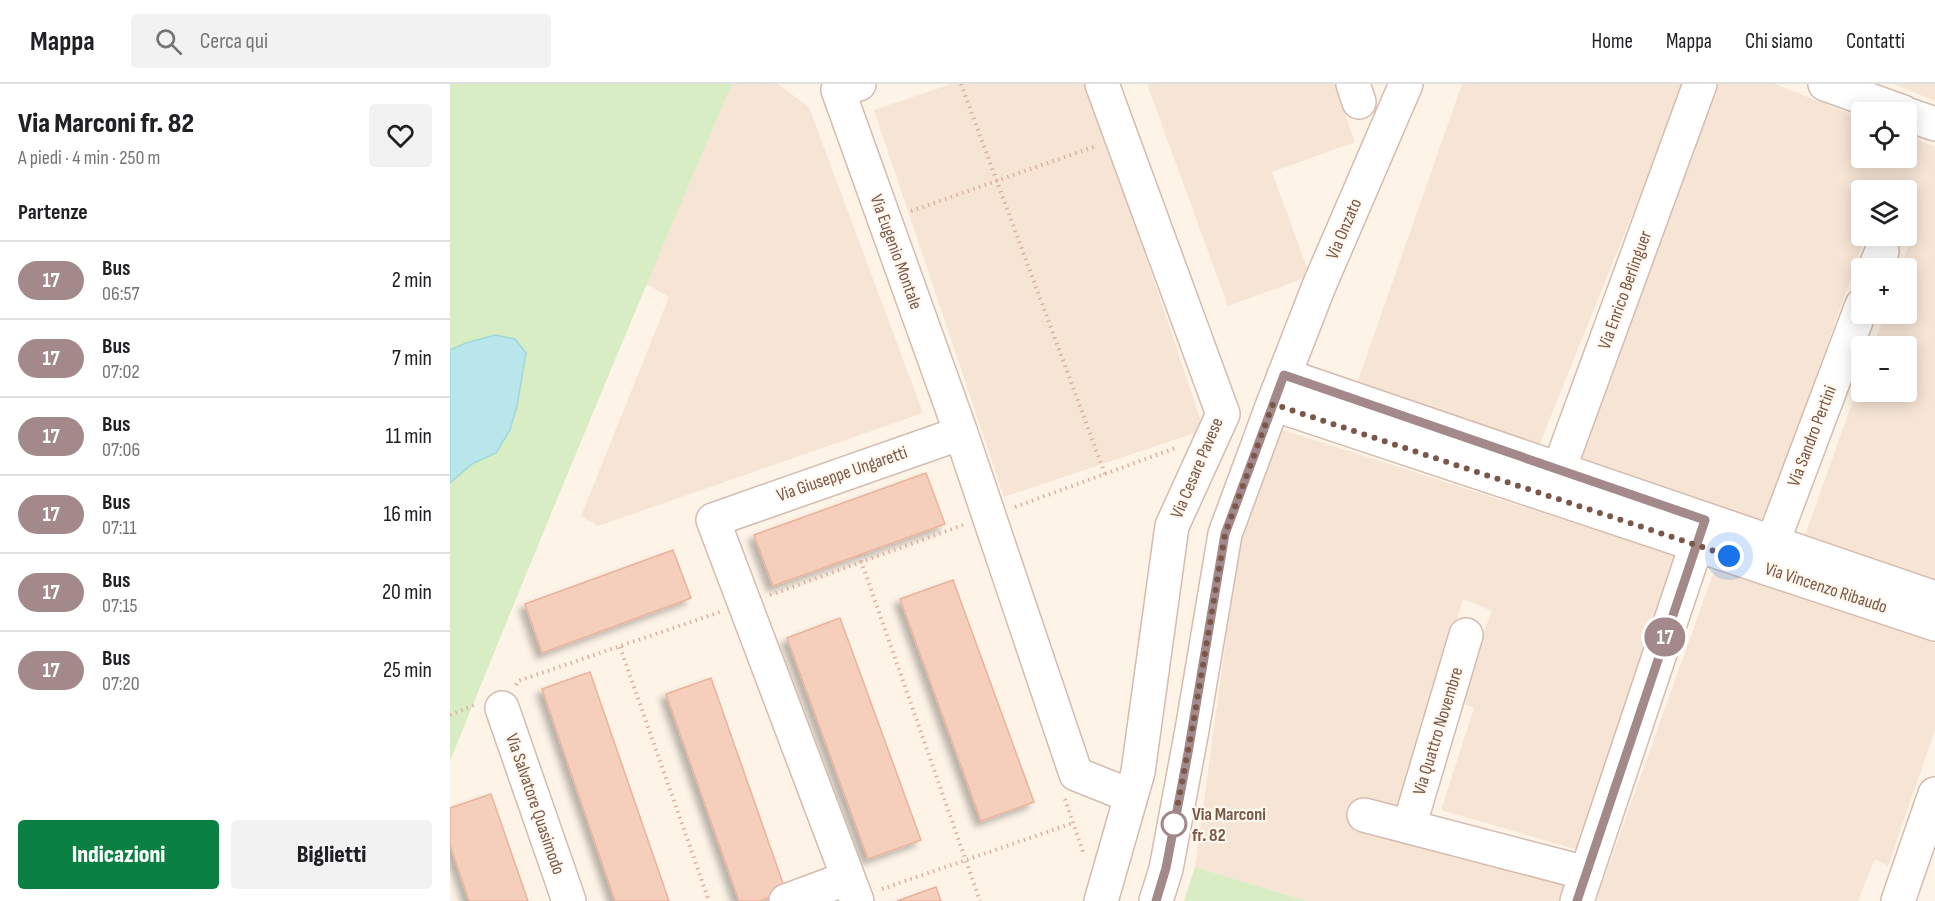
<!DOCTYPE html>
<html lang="it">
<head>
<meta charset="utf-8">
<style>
	body { margin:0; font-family:"Sofia Sans Condensed",sans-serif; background:#f2f2f2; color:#202124; height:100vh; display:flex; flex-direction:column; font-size:22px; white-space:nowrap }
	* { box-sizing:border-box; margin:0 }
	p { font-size:20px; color:#757577 }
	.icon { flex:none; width:33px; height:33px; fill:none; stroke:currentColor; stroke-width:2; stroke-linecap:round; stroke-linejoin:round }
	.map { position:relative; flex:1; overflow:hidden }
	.side { display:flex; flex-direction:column; background:#fff; width:450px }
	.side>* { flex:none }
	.badge { padding:0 12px; border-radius:20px; font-size:21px; line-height:39px }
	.fabs { position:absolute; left:1401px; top:18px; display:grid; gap:12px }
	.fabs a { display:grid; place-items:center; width:66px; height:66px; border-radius:6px; background:#fff; box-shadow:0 3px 15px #0003; font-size:30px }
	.you { position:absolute; width:30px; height:30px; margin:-15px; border:4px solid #fff; border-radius:50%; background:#1a73e8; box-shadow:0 0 0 9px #1a73e833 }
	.map>.badge { position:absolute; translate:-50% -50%; box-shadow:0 0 0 3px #fff }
	h2 { padding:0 18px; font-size:22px; line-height:54px }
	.round { display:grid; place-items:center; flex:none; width:63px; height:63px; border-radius:6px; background:#f2f2f2 }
	.head { display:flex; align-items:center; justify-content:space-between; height:102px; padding:0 18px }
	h1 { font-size:28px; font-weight:800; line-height:45px }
	.primary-button { display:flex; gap:12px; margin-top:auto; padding:12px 18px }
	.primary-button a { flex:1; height:69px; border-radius:6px; background:#0b8043; color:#fff; font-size:24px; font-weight:800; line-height:69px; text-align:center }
	.primary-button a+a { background:#f2f2f2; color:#202124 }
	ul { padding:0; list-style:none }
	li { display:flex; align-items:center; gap:18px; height:78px; padding:0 18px; border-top:2px solid #e0e0e0 }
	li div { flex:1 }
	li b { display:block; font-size:22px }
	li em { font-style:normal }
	li .badge { min-width:66px; font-weight:700; text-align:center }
	header { display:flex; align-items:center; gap:36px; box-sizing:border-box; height:84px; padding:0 30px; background:#fff; border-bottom:2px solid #e0e0e0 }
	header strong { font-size:28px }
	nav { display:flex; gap:33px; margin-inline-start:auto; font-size:21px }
	.search { width:420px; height:54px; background:#f2f2f2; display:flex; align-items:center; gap:15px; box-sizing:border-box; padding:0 21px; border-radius:6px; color:#757577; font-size:22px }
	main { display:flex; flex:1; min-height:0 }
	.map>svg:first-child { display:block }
</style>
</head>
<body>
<header>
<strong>Mappa</strong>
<div class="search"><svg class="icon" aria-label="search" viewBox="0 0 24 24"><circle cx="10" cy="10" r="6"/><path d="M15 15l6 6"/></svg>Cerca qui</div>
<nav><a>Home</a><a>Mappa</a><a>Chi siamo</a><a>Contatti</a></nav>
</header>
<main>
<section class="side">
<div class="head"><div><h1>Via Marconi fr. 82</h1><p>A piedi · 4 min · 250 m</p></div><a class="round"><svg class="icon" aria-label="heart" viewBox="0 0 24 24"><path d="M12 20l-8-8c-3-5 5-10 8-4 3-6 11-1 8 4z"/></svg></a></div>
<h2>Partenze</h2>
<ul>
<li><span class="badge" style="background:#a38989;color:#fff">17</span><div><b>Bus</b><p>06:57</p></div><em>2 min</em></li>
<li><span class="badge" style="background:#a38989;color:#fff">17</span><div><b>Bus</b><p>07:02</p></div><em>7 min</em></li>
<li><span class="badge" style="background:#a38989;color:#fff">17</span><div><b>Bus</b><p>07:06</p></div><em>11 min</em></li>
<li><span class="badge" style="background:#a38989;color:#fff">17</span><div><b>Bus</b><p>07:11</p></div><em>16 min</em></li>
<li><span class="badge" style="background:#a38989;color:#fff">17</span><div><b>Bus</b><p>07:15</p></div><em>20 min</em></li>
<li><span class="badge" style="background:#a38989;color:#fff">17</span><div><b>Bus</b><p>07:20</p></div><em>25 min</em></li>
</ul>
<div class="primary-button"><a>Indicazioni</a><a>Biglietti</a></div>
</section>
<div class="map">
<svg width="1485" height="817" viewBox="0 0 1485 817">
	<defs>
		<filter id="shadow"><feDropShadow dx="-5.5" dy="5.5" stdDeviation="3" flood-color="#0004"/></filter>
	</defs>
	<rect width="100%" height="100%" fill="#fef3e7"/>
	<path fill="#f6e5d5" d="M282 0H328L359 23 473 329 148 442 131 432 219 213 196 200Z
		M501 0H638L754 346 554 413 424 26Z
		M697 0H884L905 58 822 88 860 192 778 222Z
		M1012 0H1235L1088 364 905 305Z
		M1261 0H1325L1411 34 1412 74H1456L1457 51 1485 63V502L1354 454 1411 294 1412 308H1456V262H1423L1435 230H1456V184H1451L1458 163 1421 152H1456V106H1412V152H1415L1315 442 1121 381Z
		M1444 0H1485V17Z
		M830 345 1226 472 1128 766 991 726 1024 624 1006 617 1042 527 1013 515 948 725 911 715 902 739 1114 801 1109 817H856L745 783 789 460Z
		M1268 476 1485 551V646L1438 782 1425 775 1408 817H1146Z"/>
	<path fill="#d8edc4" d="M0 0H282C185 225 92 450 0 677Z
		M745 783 856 817H734Z"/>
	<path fill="#b9e6ea" stroke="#9fd7dc" stroke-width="1.5" d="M45 251 65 255 76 269 67 322 60 346 46 369 22 380 0 399V266L16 259Z"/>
	<path fill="#f5cfbc" stroke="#e9b39c" stroke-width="1.5" filter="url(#shadow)" d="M476 389 495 440 323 502 304 451Z
		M223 466 241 514 92 569 75 520Z
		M503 496 584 718 531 737 450 515Z
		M390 534 471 756 418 775 337 554Z
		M140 588 219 817H165L92 605Z
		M261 594 336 808 310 817H289L216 610Z
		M41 710 78 817H19L0 761V724Z
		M486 803 491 817H447Z"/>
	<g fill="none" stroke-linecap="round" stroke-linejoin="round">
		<g stroke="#d4bcae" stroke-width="36">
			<path id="minor" d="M409 0 388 6 511 349 626 690 681 712
				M903 0 909 18
				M1375 0 1453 28
				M1456 30 1485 40
				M1425 184 1432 167
				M834 291 1485 514
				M823 320 1485 540
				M1101 407 1250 0
				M1315 479 1412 221
				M52 624 119 817
				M914 731 1136 789
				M959 743 1016 551
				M336 817 398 794
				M407 817 263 436 511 349
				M651 817 688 688 722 442 773 330 652 0
				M706 817 716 785 742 646 775 450 823 320 869 202 956 0
				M1127 817 1253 441
				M1448 817 1485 710"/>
		</g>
		<path stroke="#dbb29f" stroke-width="4" stroke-dasharray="1.5 4.5" stroke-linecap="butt" d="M511 0 655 390
			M461 127 646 62
			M565 423 728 363
			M409 471 530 817
			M320 511 513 441
			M170 563 259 817
			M66 601 68 597 270 528
			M0 631 24 621
			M615 715 634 771
			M432 805 623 739"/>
		<use href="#minor" stroke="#fff" stroke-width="33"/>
	</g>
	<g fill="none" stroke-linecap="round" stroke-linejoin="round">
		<g stroke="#fff" stroke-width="14">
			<path id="line" d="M706 817 716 784 738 669 775 450 834 291 1255 436 1127 817"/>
		</g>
		<use href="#line" stroke="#a38989" stroke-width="9"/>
		<path stroke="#7a5749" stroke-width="6" stroke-dasharray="0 10.8" d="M724 740 742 646 775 450 823 320 1279 472"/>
	</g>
	<circle fill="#fff" stroke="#a38989" stroke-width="3" cx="724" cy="740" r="12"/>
	<g text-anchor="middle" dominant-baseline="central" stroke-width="4.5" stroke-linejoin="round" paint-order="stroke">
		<g font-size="18" fill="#7a5749" stroke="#fff8ef">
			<text transform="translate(894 145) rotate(-67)">Via Onzato</text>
			<text transform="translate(446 168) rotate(70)">Via Eugenio Montale</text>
			<text transform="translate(1175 206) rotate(-70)">Via Enrico Berlinguer</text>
			<text transform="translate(1362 352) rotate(-69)">Via Sandro Pertini</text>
			<text transform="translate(747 384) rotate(-67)">Via Cesare Pavese</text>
			<text transform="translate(392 390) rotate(-19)">Via Giuseppe Ungaretti</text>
			<text transform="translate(1376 504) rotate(18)">Via Vincenzo Ribaudo</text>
			<text transform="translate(988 647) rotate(-73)">Via Quattro Novembre</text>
			<text transform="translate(85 720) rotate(71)">Via Salvatore Quasimodo</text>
		</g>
		<g font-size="18" font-weight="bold" fill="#7a5749" stroke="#fff8ef" text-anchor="start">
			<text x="742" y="730">Via Marconi<tspan x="742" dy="21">fr. 82</tspan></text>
		</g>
	</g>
</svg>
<div class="fabs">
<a><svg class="icon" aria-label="locate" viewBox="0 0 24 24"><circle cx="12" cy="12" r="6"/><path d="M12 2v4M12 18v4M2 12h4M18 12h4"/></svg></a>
<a><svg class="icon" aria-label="layers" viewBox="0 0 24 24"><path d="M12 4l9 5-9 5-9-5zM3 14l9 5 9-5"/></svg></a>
<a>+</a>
<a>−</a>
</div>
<div class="you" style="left:1279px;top:472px"></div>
<b class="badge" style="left:1215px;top:553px;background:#a38989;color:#fff">17</b>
</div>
</main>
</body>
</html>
